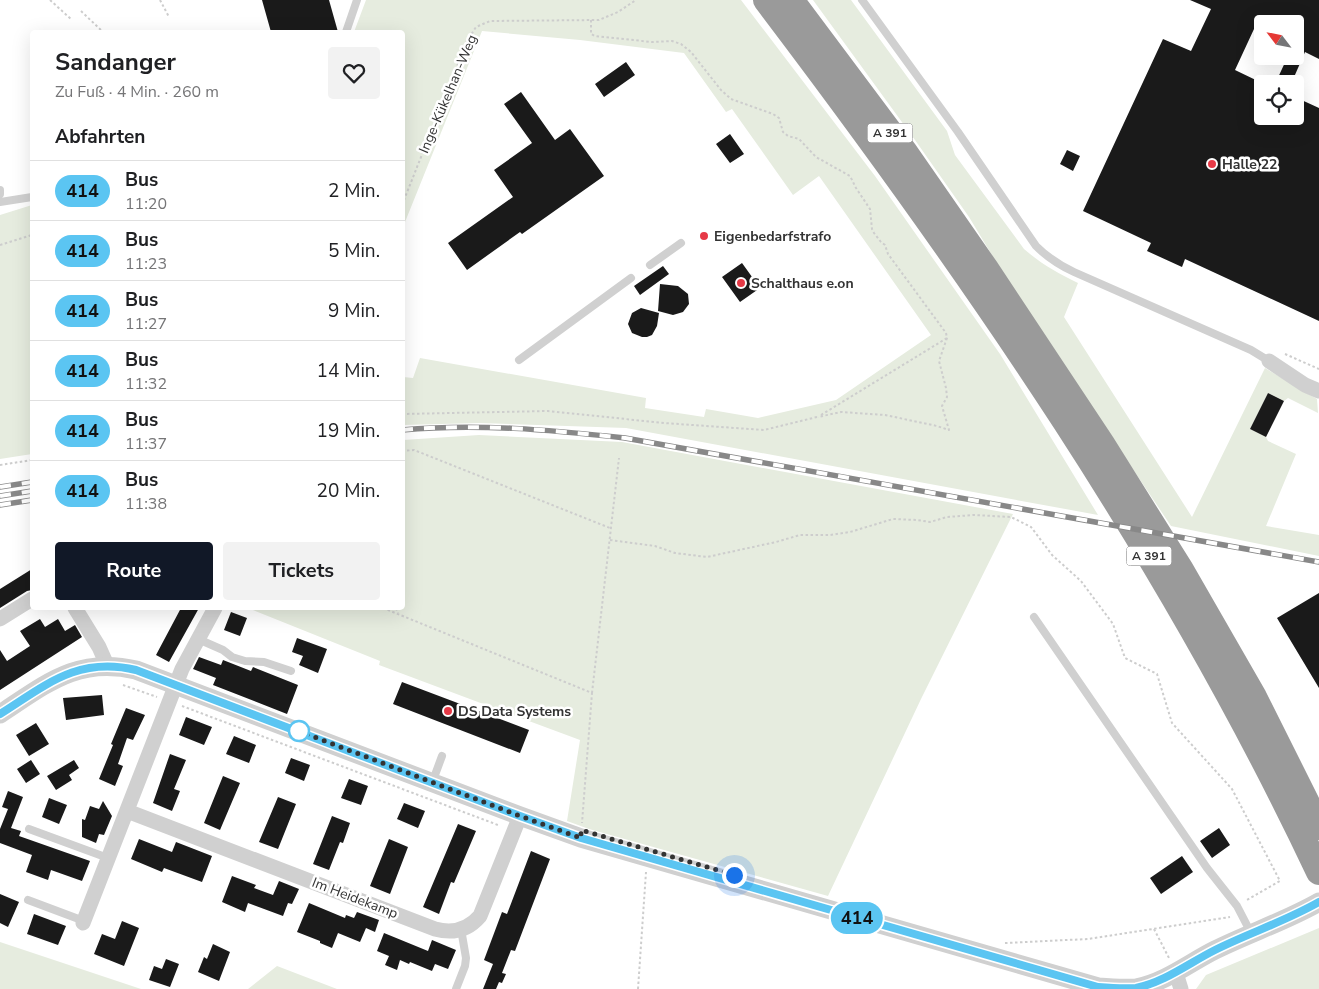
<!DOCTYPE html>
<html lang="de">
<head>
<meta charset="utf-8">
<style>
	body { margin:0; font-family:"Nunito Sans",sans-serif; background:#f2f2f2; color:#202124; height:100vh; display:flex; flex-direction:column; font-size:19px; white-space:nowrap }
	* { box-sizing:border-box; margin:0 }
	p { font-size:16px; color:#757577 }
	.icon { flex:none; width:28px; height:28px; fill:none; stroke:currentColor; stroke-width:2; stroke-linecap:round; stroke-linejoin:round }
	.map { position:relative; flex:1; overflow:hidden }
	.details { position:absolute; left:30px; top:30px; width:375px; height:580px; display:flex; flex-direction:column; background:#fff; border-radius:5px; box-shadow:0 5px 20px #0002 }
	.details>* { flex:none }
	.badge { padding:0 10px; border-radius:16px; font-size:18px; line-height:32px }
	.needle { width:32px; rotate:302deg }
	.fabs { position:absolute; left:1254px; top:15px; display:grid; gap:10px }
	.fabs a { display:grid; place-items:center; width:50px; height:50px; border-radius:5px; background:#fff; box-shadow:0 5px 20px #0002; font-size:25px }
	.you { position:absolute; width:25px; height:25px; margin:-12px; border:4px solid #fff; border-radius:50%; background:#1a73e8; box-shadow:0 0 0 8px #1a73e833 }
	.map>.badge { position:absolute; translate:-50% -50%; box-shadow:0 0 0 2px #fff }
	h2 { padding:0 25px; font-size:19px; line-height:45px }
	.round { display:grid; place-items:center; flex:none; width:52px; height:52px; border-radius:5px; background:#f2f2f2 }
	.summary { display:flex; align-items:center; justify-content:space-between; height:85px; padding:0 25px }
	h1 { font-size:24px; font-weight:700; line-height:38px }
	.action { display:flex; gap:10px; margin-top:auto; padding:10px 25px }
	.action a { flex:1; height:58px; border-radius:5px; background:#111827; color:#fff; font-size:20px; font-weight:700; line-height:58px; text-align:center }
	.action a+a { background:#f2f2f2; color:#202124 }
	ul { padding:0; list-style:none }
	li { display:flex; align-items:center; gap:15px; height:60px; padding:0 25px; border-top:1px solid #e0e0e0 }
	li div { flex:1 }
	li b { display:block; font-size:19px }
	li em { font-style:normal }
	li .badge { min-width:55px; font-weight:700; text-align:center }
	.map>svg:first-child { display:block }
</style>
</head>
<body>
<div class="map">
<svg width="1319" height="989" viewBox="0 0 1319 989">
	<rect width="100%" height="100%" fill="#fff"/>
	<path fill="#e6ecdf" d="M366 0H741L875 176 1000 354 1098 515 626 428 479 423 403 425V377L413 378 420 358 646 398 645 408 704 417 706 409 758 418 836 400 931 335 819 176 793 195 732 109 726 112 684 53 580 40 482 31 403 227 402 32H354Z
		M813 0H851L947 131 955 155 1024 249C1041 264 1058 273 1078 283L1064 317 1192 517 1265 368 1317 399 1318 413 1288 398 1284 401 1268 393 1250 429 1266 437 1268 441 1296 454 1266 526 1319 535V556L1171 526 1016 295 969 217 915 140Z
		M32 205V454L0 459V215Z
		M479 435 622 442 1013 514 921 699 828 896 589 829 567 821 580 740 379 665 380 661 248 608H402L403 440Z
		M1319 928V989H1196L1206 975Z
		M0 942 141 989H0Z
		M277 966 337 989H248Z"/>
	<path fill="#1a1a1a" d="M262 0H329L338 32H271Z
		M1190 0H1319V59L1305 52 1291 84H1275L1288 56H1295V24H1262V32L1254 29 1235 70 1262 83V116H1295V97L1319 108V321L1185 259 1182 267 1147 251 1151 243 1083 211 1163 39 1191 51 1211 9Z
		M626 62 635 75 604 97 595 84Z
		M521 92 555 140 570 129 604 176 522 234 520 232 467 270 448 243 513 197 494 170 532 143 504 104Z
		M730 134 744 154 730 163 716 144Z
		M1067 150 1080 156 1073 171 1060 164Z
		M742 263 760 288 740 302 722 277Z
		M663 266 669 274 640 295 634 286Z
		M660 284 678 286 688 294 689 304 683 312 673 315 658 311Z
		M641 308 659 313 657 326 652 335 647 337H642L632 333 628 324 632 313Z
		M1268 393 1284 401 1266 437 1250 429Z
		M32 569V590L27 591 0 608V589Z
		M1319 593V688L1277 618Z
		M181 608H199L169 662 156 655Z
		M231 612 247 618 240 636 224 630Z
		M40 619 45 627 58 619 65 631 75 625 82 637 0 690V650L7 661 30 646 20 631Z
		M297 638 327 649 318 673 299 665 303 656 292 652Z
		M199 657 221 665 223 660 251 671 253 667 298 685 287 714 213 685 216 678 193 669Z
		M402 682 529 730 520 753 393 704Z
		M102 695 104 715 66 720 63 698Z
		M126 708 145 715 133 740 127 738 118 764 123 766 115 786 99 779 113 745 111 744Z
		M186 717 212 727 204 745 179 735Z
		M36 723 49 744 29 756 16 735Z
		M234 736 256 745 249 763 226 754Z
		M170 754 186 760 174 789 180 791 172 811 153 803Z
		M291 758 310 765 304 781 285 773Z
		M31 760 40 774 26 783 17 769Z
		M74 760 79 768 69 775 72 780 56 790 47 776Z
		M223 776 240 783 220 830 204 823Z
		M349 779 368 786 361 805 341 798Z
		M8 791 23 797 11 828 21 831 19 836 90 861 82 881 51 870 48 880 26 872 32 855 0 843V829L8 809 2 807Z
		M278 797 296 804 278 849 259 842Z
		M49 798 67 805 59 824 42 817Z
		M103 801 112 816 104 835 99 834 96 843 82 837V819L85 820 90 806 99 809Z
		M404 803 425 811 418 828 397 819Z
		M332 816 350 823 343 843 340 842 329 870 313 864Z
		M458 824 476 831 454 883 451 882 439 914 423 907Z
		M1219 828 1230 845 1212 858 1200 841Z
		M139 839 172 852 176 842 212 856 202 882 164 868 162 872 131 859Z
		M389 839 408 847 390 894 370 886Z
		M531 851 550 859 515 951 511 950 502 973 506 974 502 983 499 982 496 989H483L493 964 484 960 502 912 507 914Z
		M1182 856 1193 872 1161 894 1150 878Z
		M232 876 256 885 254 888 273 895 279 881 299 889 292 904 288 903 283 916 248 903 245 912 222 902Z
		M0 894 19 902 8 927 0 923Z
		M309 903 345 918 346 915 354 918 357 912 379 920 375 932 366 928 360 942 338 933 332 948 320 943V941L297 932Z
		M34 914 66 926 58 945 27 934Z
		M122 921 139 928 124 966 94 954 102 934 115 939Z
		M384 933 428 951 432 940 456 950 448 969 435 964 432 971 410 962 409 964 400 960 397 970 385 965 389 956 377 951Z
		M213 944 230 952 219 981 198 972 204 957 207 959Z
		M166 959 179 964 170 987 149 980 154 966 162 969Z"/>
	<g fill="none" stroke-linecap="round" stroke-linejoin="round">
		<path stroke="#cdcdcd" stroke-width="2" stroke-dasharray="2.5 2.5" stroke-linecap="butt" d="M50 0 72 20
			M160 0 169 17
			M81 11 103 32
			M591 20V34L595 36 652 42 672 41 681 44 691 52 721 90 731 99 773 114 779 118 783 132 788 136 799 139 816 157 850 176 856 188 870 209 872 229 874 233 881 242 885 245 888 254 946 333 947 338 939 361 946 388 947 397 942 406 949 430 937 426 885 415 841 412 818 417
			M402 205 467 41 476 27 490 21 599 20 618 12 636 0
			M0 245 32 235
			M1285 354 1319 369
			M402 414 548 411 664 423 764 430 817 417
			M821 415 947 338
			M402 451 414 450 610 528
			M0 465 32 460
			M610 540 655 546 675 553 707 557 776 542 800 535H830L850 532 893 519 917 520 930 522 947 517 974 515 1011 517 1031 527 1052 555 1081 581 1113 624 1125 658 1157 674 1172 723 1232 789 1280 881 1245 901
			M383 608 592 693 582 823
			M396 608 398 613
			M123 685 157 697
			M592 693 619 458
			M182 706 498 825
			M1154 929 1169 958
			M1005 943 1088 939 1230 917
			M638 989 646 872"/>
		<path stroke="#d0d0d0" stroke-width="8" d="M862 0 958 132 1036 246C1048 258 1059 265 1074 272L1251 350 1269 361
			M346 32 357 0
			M0 190V194
			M0 202 32 197
			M650 265 681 243
			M519 360 631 278
			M1034 617 1207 868 1237 906 1251 933
			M198 639 223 650 232 657 245 661 264 662 291 671
			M432 783 442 756
			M29 829 108 858
			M28 900 84 921
			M456 989 465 966 466 958 461 929"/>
		<path stroke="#d0d0d0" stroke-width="15" d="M1269 361 1305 385 1319 391
			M75 608 99 647 107 665
			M0 619 32 599
			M127 811 435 929C453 934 468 930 480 916L520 816
			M83 923 182 669 215 608
			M1176 973 1181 989"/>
		<path stroke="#d0d0d0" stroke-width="19" d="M0 714C46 684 78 656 136 670L520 816 581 838 1098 987C1110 988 1124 989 1136 988 1166 982 1189 963 1215 950 1249 933 1286 921 1319 902"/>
		<path stroke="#9a9a9a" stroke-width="26" d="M766 0C974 274 1172 560 1319 872
			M791 0 904 151 986 269 1102 444 1181 570 1254 697 1319 827"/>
		<g stroke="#888" stroke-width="5.5">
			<path id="rail" d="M402 430C477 423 551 430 625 438L1319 562
				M0 487 32 482
				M0 496 32 491
				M0 505 32 500"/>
		</g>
		<use href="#rail" stroke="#fff" stroke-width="4" stroke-dasharray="11" stroke-linecap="butt"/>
	</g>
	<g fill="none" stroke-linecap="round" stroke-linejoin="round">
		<g stroke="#fff" stroke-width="11">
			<path id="line" d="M0 714C46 685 78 656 136 670L520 816 581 838 1098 987C1110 988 1124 989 1136 988 1165 982 1189 963 1215 950 1249 933 1286 921 1319 902"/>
		</g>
		<use href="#line" stroke="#5bc5f2" stroke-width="8"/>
		<path stroke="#333" stroke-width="5" stroke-dasharray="0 9" d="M299 731 520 816 581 838V830L734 875"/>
	</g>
	<g fill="#e63946" stroke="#fff" stroke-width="2">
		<circle cx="1212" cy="164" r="5"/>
		<circle cx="704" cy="236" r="5"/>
		<circle cx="741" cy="283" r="5"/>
		<circle cx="448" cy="711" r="5"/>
	</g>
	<circle fill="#fff" stroke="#5bc5f2" stroke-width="2.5" cx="299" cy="731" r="10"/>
	<g text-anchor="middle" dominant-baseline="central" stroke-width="5" stroke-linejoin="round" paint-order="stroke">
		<g fill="#fff" stroke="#707070" stroke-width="1">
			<rect x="867.5" y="123.5" width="45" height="19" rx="4"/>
			<rect x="1126.5" y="546.5" width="45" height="19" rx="4"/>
		</g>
		<g font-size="12" font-weight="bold" fill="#333">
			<text x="890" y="133">A 391</text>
			<text x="1149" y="556">A 391</text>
		</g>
		<g font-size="14" fill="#333" stroke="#fff">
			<text transform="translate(448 94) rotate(-67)">Inge-Kükelhan-Weg</text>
			<text transform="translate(355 898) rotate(21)">Im Heidekamp</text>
		</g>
		<g font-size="14" font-weight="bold" fill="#333" stroke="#fff" text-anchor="start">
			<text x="1222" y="164">Halle 22</text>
			<text x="714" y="236">Eigenbedarfstrafo</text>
			<text x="751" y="283">Schalthaus e.on</text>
			<text x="458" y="711">DS Data Systems</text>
		</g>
	</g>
</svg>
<div class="fabs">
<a><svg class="needle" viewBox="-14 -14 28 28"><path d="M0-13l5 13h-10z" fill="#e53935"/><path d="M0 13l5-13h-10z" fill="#757577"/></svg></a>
<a><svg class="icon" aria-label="locate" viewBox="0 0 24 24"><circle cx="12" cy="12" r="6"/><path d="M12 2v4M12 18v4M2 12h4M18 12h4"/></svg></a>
</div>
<div class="you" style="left:734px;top:875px"></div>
<b class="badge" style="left:857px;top:918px;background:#5bc5f2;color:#111">414</b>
<section class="details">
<div class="summary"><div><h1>Sandanger</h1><p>Zu Fuß · 4 Min. · 260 m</p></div><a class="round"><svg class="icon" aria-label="heart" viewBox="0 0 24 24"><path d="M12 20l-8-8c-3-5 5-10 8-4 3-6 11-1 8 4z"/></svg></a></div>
<h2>Abfahrten</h2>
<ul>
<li><span class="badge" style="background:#5bc5f2;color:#111">414</span><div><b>Bus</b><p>11:20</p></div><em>2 Min.</em></li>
<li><span class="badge" style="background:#5bc5f2;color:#111">414</span><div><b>Bus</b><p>11:23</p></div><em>5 Min.</em></li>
<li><span class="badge" style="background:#5bc5f2;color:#111">414</span><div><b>Bus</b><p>11:27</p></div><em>9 Min.</em></li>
<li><span class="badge" style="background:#5bc5f2;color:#111">414</span><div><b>Bus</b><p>11:32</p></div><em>14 Min.</em></li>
<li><span class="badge" style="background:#5bc5f2;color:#111">414</span><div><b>Bus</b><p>11:37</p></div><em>19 Min.</em></li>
<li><span class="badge" style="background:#5bc5f2;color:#111">414</span><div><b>Bus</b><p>11:38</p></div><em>20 Min.</em></li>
</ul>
<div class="action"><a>Route</a><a>Tickets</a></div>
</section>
</div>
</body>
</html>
